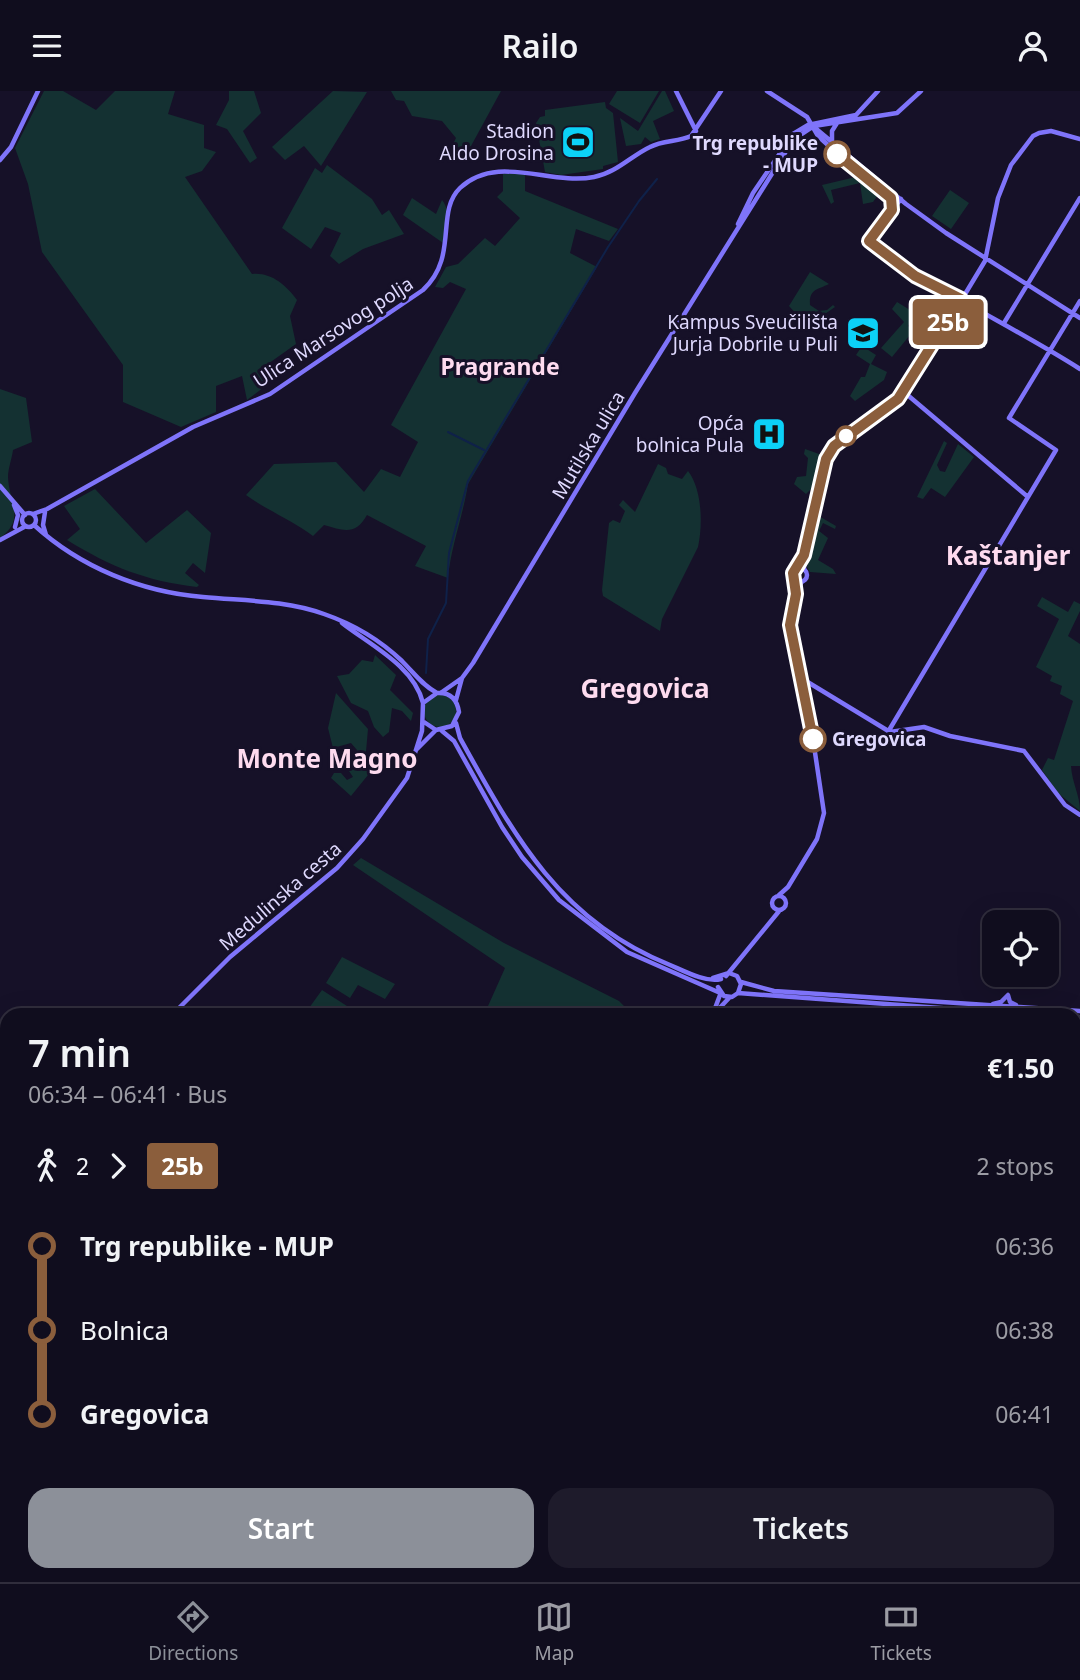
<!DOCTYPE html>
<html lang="en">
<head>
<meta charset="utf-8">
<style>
	body { margin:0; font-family:"Noto Sans",sans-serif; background:#1e1b2b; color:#f1f3f6; height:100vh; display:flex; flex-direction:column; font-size:26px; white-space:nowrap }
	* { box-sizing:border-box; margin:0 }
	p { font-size:23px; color:#9c9ca4 }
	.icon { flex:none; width:38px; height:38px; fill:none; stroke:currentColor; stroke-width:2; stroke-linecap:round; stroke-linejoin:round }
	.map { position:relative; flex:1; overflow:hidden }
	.drawer { position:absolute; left:0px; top:917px; width:1082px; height:574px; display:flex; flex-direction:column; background:#100d1e; border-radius:21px 21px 0 0; box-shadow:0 7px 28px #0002,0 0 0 2px #302d3c }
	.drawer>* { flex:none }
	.badge { padding:0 14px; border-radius:5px; font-size:24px; line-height:46px }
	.fabs { position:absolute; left:982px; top:819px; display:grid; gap:14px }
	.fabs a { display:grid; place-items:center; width:77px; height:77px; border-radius:14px; background:#100d1e; box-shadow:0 7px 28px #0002,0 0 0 2px #302d3c; font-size:35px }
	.map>.badge { position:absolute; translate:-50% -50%; box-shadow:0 0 0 4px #fff }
	.legs { display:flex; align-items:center; gap:10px; height:77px; padding:0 28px; font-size:23px }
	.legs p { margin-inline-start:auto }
	.head { display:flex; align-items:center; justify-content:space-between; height:119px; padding:0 28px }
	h1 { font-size:38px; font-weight:600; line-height:52px }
	.primary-button { display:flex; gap:14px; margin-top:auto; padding:14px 28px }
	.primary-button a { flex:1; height:80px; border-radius:21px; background:#8c9099; color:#fff; font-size:28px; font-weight:600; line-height:80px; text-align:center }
	.primary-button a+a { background:#1e1b2b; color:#f1f3f6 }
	ul { padding:0 28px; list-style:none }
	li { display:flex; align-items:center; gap:24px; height:84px; font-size:26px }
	li i { display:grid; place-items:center; width:10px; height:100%; margin:0 9px; background:currentColor }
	li i::after { content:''; width:18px; height:18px; margin:-9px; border:5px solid; border-radius:50%; background:#100d1e }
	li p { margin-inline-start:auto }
	li:first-child i { background:linear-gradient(#0000 50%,currentColor 0) }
	li:last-child i { background:linear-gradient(currentColor 50%,#0000 0) }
	header { display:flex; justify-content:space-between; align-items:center; height:91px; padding:0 28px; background:#100d1e; font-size:32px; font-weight:600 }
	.tab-bar { display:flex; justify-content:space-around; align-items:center; height:98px; border-top:2px solid #302d3c; background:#100d1e; font-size:19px; color:#9c9ca4 }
	.tab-bar a { display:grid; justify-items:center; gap:4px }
	.tab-bar .on { color:#8c9099 }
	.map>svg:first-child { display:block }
</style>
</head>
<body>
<header><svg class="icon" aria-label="menu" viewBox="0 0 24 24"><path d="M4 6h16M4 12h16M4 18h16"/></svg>Railo<svg class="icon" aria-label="person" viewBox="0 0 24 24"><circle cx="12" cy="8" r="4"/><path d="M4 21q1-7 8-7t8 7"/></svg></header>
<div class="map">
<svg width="1080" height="1491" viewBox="0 0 1080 1491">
	<rect width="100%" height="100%" fill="#161128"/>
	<path fill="#143132" d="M44 0H63L96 19 115 0H175L168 23 204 34V57L216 61 202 80 185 86 252 183C271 181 286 194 297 209L290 225 296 253 265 275 268 293 247 309 242 285 216 295V321L181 336 123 311V274L42 161 28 93 15 57Z
		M229 0H254L261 22 243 40 257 67 250 72 227 38 216 34 229 9Z
		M333 0 367 1 321 75 304 55 285 69 272 56Z
		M391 0H501L471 55 462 60 453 53 456 47 442 30 412 25 404 10 396 9Z
		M617 0H659L640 32 609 13Z
		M662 0H665L674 20 653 30 660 48 651 51 645 46 641 53 626 55 620 27 638 40Z
		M605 11 606 17 613 22 618 71 603 75V78L561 84 545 81 536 32 540 26 545 25V19Z
		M327 74 372 108 382 124 389 119 404 143 363 158 339 173 330 165 341 142 325 136 311 158 282 137 315 77 322 82Z
		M503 83H525V100L618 138 609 150 576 138 570 162 597 176 468 393C463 425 451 455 448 487L415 475 426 455 367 424C356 444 344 440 324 434L313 445C292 429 268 420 246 404L274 373 336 371 364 401 381 378 400 386 418 351 391 334 466 198 450 191 443 197 435 196 446 176 458 173 485 147 495 155 520 127 497 106 503 100Z
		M860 85 880 101 873 111 863 113 860 92 831 99 834 111 831 113 822 94Z
		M950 99 969 112 951 138 932 125Z
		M412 107 436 123 442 109C452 122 447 139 446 154L403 124Z
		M810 181 829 193C817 199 809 198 810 214L819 220 827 219 833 214 835 216 822 225 817 235 801 228 789 215Z
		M897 211 915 222 908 235 921 245 916 249 910 244 892 266 881 257 904 231 892 218Z
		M862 255 876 264 871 273 887 281 884 289 855 310 850 305 861 286H865L870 273 856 264Z
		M0 298 26 307 32 351 13 359C12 367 8 378 8 386 9 412 26 428 0 447Z
		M944 350 947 352 937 374 940 380 945 381 958 353 974 366 945 406 931 397 923 408 917 406Z
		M805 358 822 364 813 396 806 403 794 393 797 386 806 385 808 367 804 363Z
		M658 373 666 377 668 383 682 388 688 380C702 398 703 433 698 456L662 528 660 540 603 505 602 499 609 432 613 429 620 432 625 420 619 414 623 409 635 421Z
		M95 398 146 452 187 419 211 442 205 482 193 472 185 482 199 494 197 496C146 490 111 476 67 449L80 438 64 415Z
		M817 424 836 435 835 438 823 432 819 440 828 447 818 469 833 478 836 483 810 481 807 476Z
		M1042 506 1068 521 1074 510 1080 513V520L1068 545 1080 553V675H1071C1072 692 1080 704 1080 720L1058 702 1042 679 1048 667 1054 669 1073 610 1060 603 1062 595 1050 590 1052 585 1036 576 1059 528 1037 515Z
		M375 564 396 584 390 599 413 622 411 630 402 620 392 617 389 641 383 646 374 636 368 620 351 612 337 585 349 583 362 569 373 571Z
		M336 602 368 638 365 672 368 684 351 705 331 687 334 682H341L347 689 353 686 347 677 357 659 351 652 333 657 328 637Z
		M424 620a16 16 0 1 1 32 0a16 16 0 1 1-32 0Z
		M361 767 504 852 619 910 633 924H484L505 877 353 774Z
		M342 866 395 893 385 908 358 894 350 907 326 892Z
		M322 899 361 924H304Z
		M0 1288 7 1291V1456L0 1480Z
		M509 1484H620L615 1491H508L512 1488Z"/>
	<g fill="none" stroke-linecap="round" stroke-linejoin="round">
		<path stroke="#0f2149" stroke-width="2" d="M448 341 484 359
			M426 582 428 548 446 512 449 462 468 390 608 156 639 110 657 88"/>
		<path stroke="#7f74fa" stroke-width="4.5" d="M676 0 696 40
			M767 0 807 26 818 45 852 76 889 103 892 118
			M814 36 906 113 946 142 1080 227
			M832 50V40L837 32
			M0 69 11 56 38 0
			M901 108 869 147 870 151C935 200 1011 234 1080 278
			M738 133 753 102 793 43 808 34 856 24 878 0
			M1004 232 1080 107
			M904 301 1028 406
			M0 395 25 424
			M14 414 18 424 15 436
			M45 421 43 434 46 444
			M22 429a7 7 0 1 1 14 0a7 7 0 1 1-14 0Z
			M33 423 47 418 193 336 270 303 423 199C459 166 435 121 460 97 498 62 550 95 594 86 616 82 631 65 650 56 663 49 678 51 691 45L721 0
			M34 434C80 476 141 501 203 506 244 510 285 509 324 523 353 533 380 549 402 570 413 581 422 594 437 602
			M0 449 26 435
			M793 484a7 7 0 1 1 14 0a7 7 0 1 1-14 0Z
			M804 479V464L829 360 898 308 941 243 985 170 998 107 1011 74 1033 45 1039 42 1051 40 1080 48
			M342 532C370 554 414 575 423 612
			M801 587 890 641 924 636 950 645 1024 660 1065 714 1080 724
			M442 601 462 587 473 572 635 302 793 49 814 35 897 22 921 0
			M456 609 462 587
			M456 632 460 647C514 745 560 830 670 874 684 880 706 892 721 888
			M442 640 454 650 502 736 522 766 559 809 627 861 718 901
			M888 641 1056 359 1009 327 1080 210
			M417 658 435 640
			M772 812a7 7 0 1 1 14 0a7 7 0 1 1-14 0Z
			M778 805 788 796 817 748 824 722 813 648 790 542 796 503 802 490
			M726 885 780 819
			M713 887 729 882 737 885 741 893 738 902 732 906 724 905 718 896
			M741 891 774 900 1080 920
			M738 902 1035 924
			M993 913 1001 911 1008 904 1010 911 1016 914
			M714 920 720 904
			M172 924 230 866 337 777 363 748 407 687 422 640 423 612 437 602C450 601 457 608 459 621L452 635 436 639 424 631
			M713 924 729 907
			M1074 926 1080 927
			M0 1153 7 1139
			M367 1491 371 1484"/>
	</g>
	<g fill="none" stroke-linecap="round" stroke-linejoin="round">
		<g stroke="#fff" stroke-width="16">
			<path id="line-1" d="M813 648 790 534 796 503 793 482 804 464 826 368 834 355 898 308 961 208 915 185 869 150 892 119 891 107 837 63"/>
		</g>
		<use href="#line-1" stroke="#8b5e3c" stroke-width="10"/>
	</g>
	<defs>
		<g id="stadium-square" transform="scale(1.75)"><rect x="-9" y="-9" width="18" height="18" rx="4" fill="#0cd1f7" stroke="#161128"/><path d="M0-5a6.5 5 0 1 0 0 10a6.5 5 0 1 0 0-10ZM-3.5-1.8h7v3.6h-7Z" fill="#111"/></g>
		<g id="university-square" transform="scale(1.75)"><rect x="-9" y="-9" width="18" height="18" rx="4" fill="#0cd1f7" stroke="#161128"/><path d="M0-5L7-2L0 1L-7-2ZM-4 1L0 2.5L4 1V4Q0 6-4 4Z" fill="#111"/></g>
		<g id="hospital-square" transform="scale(1.75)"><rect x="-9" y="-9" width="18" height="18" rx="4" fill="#0cd1f7" stroke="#161128"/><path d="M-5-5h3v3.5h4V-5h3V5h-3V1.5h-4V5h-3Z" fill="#111"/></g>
	</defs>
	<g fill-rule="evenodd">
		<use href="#stadium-square" x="578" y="51"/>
		<use href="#university-square" x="863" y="242"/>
		<use href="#hospital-square" x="769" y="343"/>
	</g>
	<g fill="#fff" stroke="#8b5e3c" stroke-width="3.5">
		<circle cx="837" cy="63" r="12"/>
		<circle cx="846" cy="345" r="9"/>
		<circle cx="813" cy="648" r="12"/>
	</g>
	<g text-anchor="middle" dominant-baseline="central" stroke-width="6" stroke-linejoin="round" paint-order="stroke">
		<g font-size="19" fill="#dfd9fe" stroke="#161128" text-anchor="end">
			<text x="554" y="40">Stadion<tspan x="554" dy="22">Aldo Drosina</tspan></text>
			<text x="838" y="231">Kampus Sveučilišta<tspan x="838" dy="22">Jurja Dobrile u Puli</tspan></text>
			<text x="744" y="332">Opća<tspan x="744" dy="22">bolnica Pula</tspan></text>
		</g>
		<g font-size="19" font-weight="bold" fill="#dfd9fe" stroke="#161128" text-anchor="end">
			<text x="818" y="52">Trg republike<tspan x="818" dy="22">- MUP</tspan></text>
			<text x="832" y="648" text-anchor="start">Gregovica</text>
		</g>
		<g font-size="19" fill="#dfd9fe" stroke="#161128">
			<text transform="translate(333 241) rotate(-33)">Ulica Marsovog polja</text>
			<text transform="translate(588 354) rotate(-59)">Mutilska ulica</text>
			<text transform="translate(280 805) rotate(-41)">Medulinska cesta</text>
		</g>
		<g font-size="23" font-weight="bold" fill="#fedbef" stroke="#161128">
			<text x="500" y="275">Pragrande</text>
		</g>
		<g font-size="26" font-weight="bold" fill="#fedbef" stroke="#161128">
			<text x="1008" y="464">Kaštanjer</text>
			<text x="645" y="597">Gregovica</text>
			<text x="327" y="667">Monte Magno</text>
		</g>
	</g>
</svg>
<div class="fabs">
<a><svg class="icon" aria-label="locate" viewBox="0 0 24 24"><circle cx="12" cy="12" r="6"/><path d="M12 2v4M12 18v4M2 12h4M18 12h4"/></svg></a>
</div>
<b class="badge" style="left:948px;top:231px;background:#8b5e3c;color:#fff">25b</b>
<section class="drawer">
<div class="head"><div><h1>7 min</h1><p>06:34 – 06:41 · Bus</p></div><b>€1.50</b></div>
<div class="legs"><svg class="icon" aria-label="walk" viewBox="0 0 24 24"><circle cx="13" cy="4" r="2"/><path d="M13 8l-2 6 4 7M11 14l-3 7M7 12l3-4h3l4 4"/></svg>2<svg class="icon" aria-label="forward" viewBox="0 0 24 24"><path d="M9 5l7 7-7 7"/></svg><b class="badge" style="background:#8b5e3c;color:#fff">25b</b><p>2 stops</p></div>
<ul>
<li><i style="color:#8b5e3c"></i><b>Trg republike - MUP</b><p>06:36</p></li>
<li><i style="color:#8b5e3c"></i><span>Bolnica</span><p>06:38</p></li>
<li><i style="color:#8b5e3c"></i><b>Gregovica</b><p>06:41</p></li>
</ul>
<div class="primary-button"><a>Start</a><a>Tickets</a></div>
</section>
</div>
<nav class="tab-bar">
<a class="on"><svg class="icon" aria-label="directions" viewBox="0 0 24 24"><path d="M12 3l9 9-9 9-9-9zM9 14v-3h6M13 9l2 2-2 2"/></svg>Directions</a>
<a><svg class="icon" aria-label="map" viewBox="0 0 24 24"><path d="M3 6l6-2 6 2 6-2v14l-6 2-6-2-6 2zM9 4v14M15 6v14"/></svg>Map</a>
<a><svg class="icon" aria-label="tickets" viewBox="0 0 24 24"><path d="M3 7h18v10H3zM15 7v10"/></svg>Tickets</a>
</nav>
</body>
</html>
